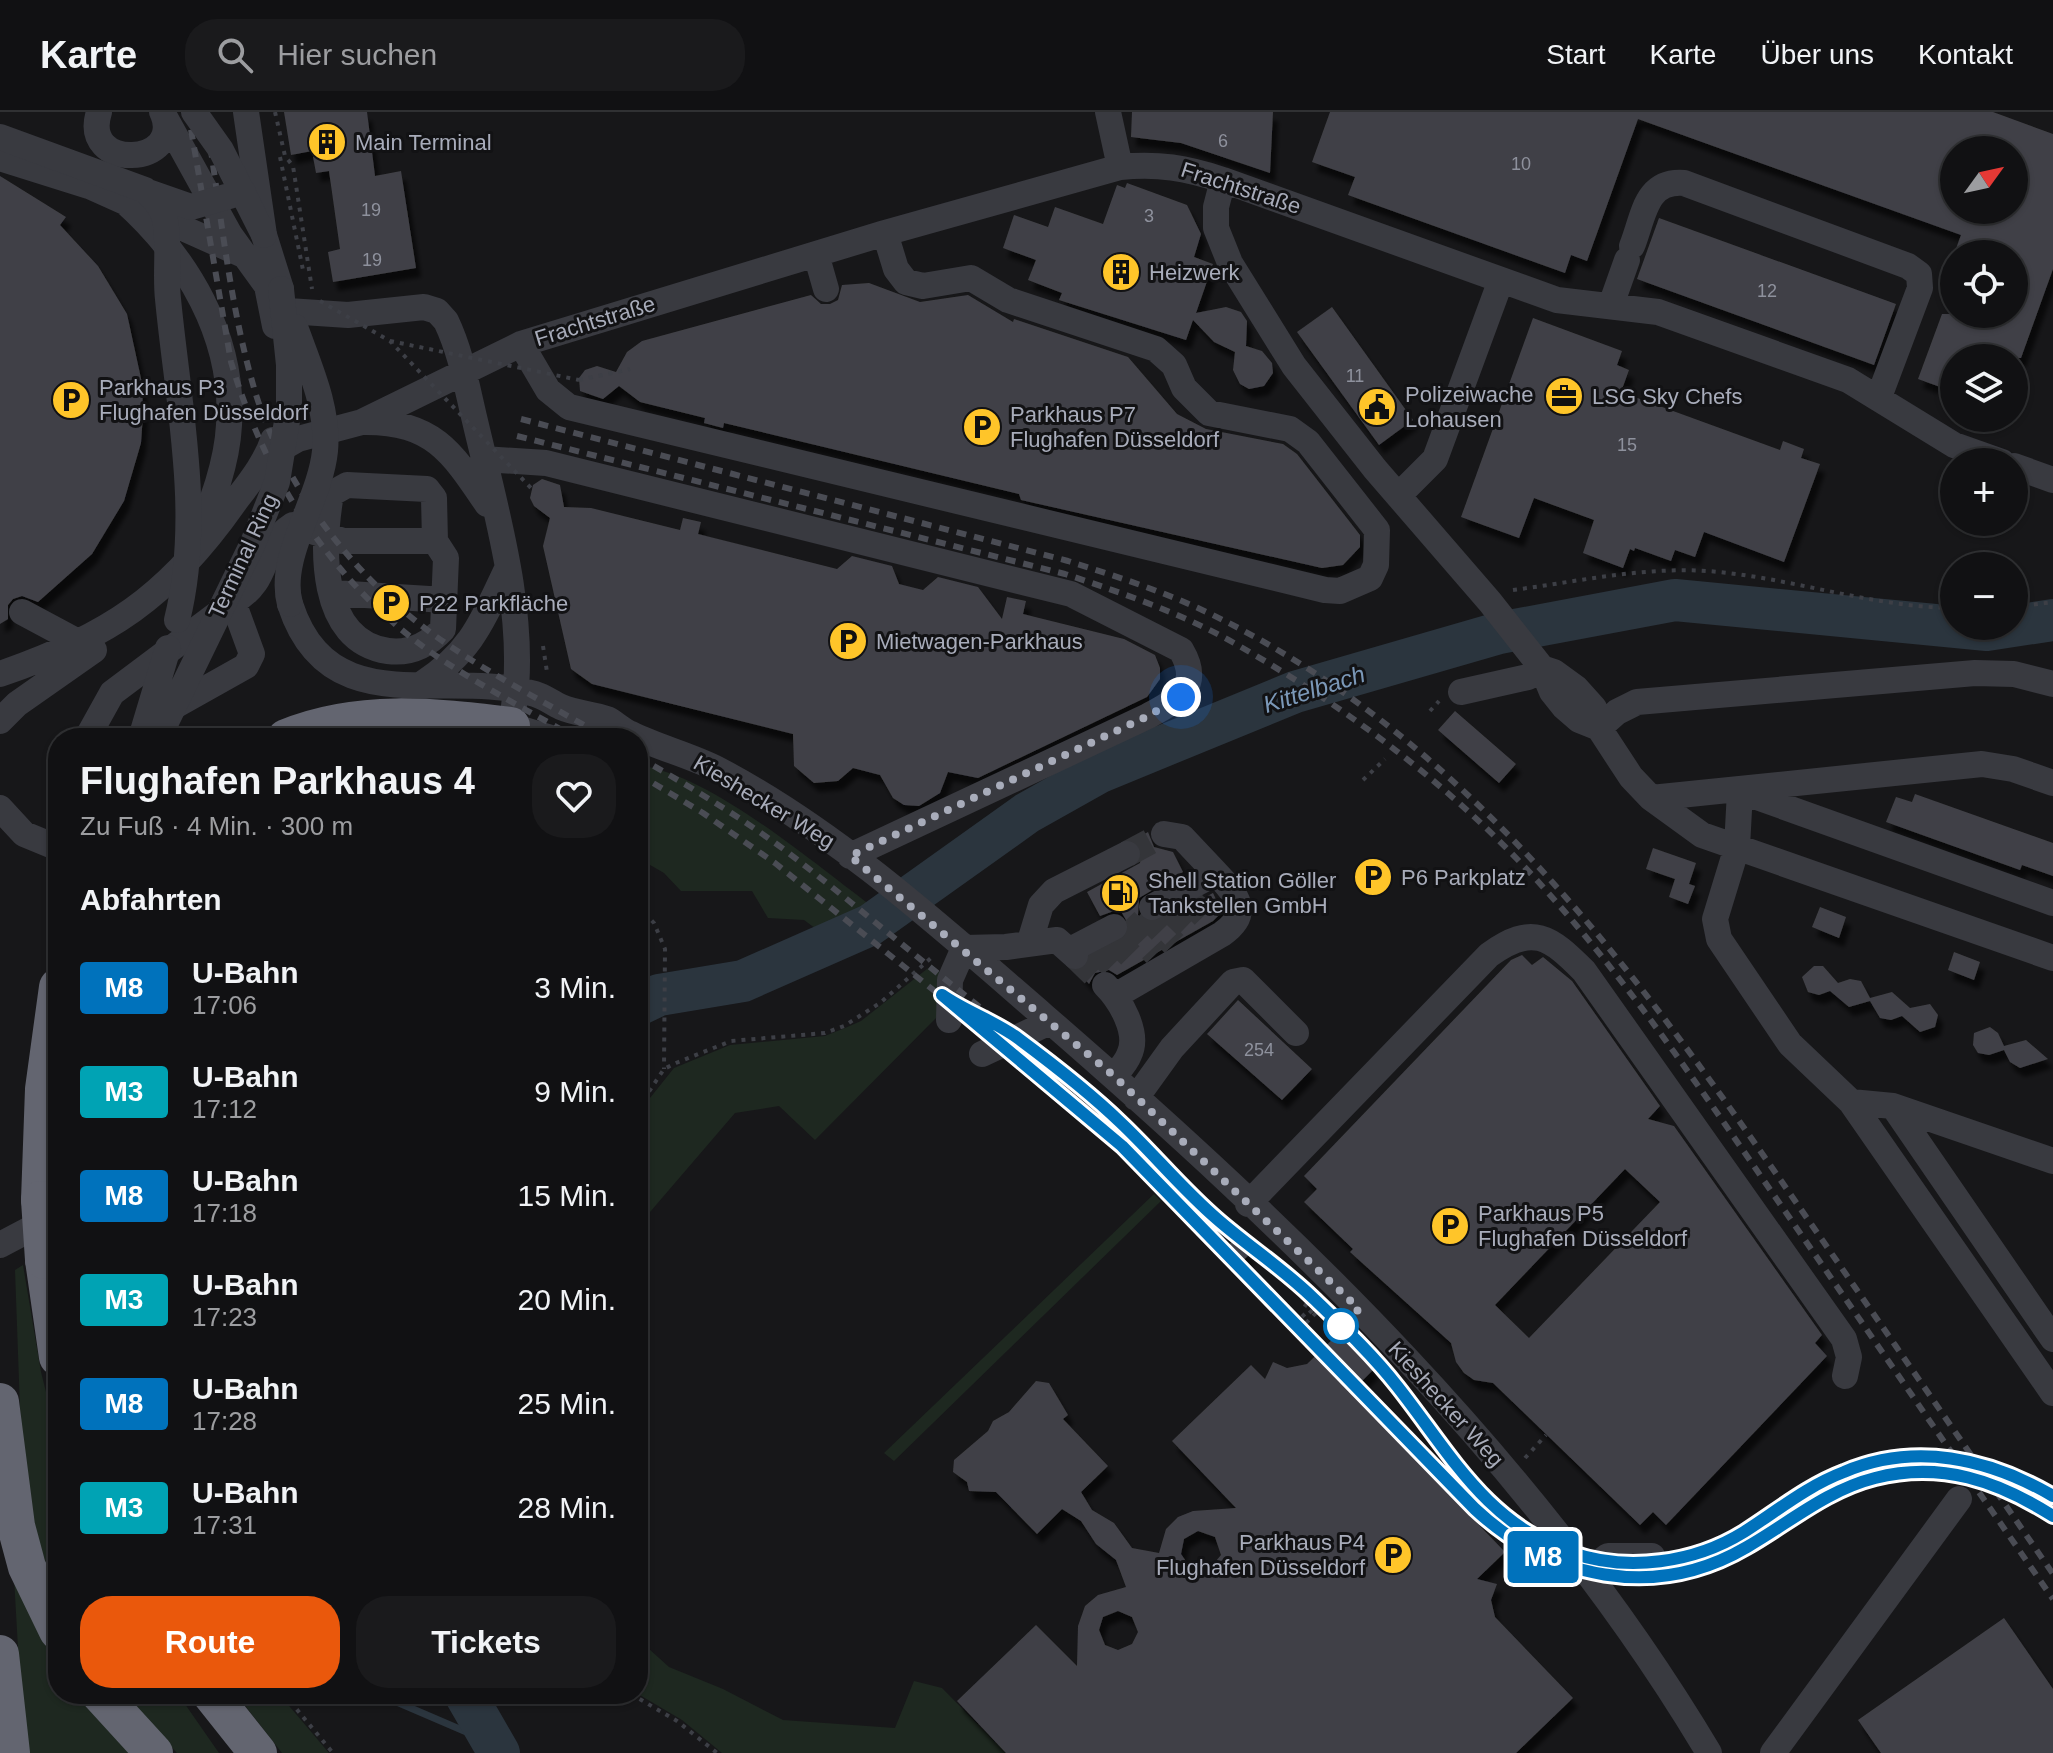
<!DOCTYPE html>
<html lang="de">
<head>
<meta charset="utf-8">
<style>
	body { margin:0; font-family:Arial,sans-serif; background:#1a1a1c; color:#f1f3f6; height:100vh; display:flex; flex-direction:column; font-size:30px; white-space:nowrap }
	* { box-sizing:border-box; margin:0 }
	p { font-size:26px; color:#9c9da0 }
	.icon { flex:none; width:44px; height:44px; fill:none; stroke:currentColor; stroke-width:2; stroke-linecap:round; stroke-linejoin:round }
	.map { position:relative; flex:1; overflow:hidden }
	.sheet { position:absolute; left:48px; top:616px; width:600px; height:976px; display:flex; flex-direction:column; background:#111113; border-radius:32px; box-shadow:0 2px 6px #0004,0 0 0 2px #303133 }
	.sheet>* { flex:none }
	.badge { padding:0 16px; border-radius:6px; font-size:28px; line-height:52px }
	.needle { width:52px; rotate:57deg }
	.buttons { position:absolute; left:1940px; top:24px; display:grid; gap:16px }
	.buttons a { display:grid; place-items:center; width:88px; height:88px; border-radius:50%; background:#111113; box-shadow:0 2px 6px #0004,0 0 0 2px #303133; font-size:40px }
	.you { position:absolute; width:40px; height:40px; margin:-20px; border:6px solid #fff; border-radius:50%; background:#1a73e8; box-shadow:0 0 0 12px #1a73e833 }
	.map>.badge { position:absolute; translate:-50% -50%; box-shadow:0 0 0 4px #fff }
	h2 { padding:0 32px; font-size:30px; line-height:72px }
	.round { display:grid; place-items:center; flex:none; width:84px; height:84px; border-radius:32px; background:#1a1a1c }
	.headline { display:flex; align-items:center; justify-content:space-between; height:136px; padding:0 32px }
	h1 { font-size:38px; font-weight:700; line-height:60px }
	.primary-button { display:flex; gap:16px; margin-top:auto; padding:16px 32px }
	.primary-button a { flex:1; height:92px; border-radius:32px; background:#ea580c; color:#fff; font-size:32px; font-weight:700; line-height:92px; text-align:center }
	.primary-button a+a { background:#1a1a1c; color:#f1f3f6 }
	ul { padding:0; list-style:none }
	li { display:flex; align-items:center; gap:24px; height:104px; padding:0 32px }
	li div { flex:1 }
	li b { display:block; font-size:30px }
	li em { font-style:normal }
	li .badge { min-width:88px; font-weight:700; text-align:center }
	header { display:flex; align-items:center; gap:48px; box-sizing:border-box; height:112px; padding:0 40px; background:#111113; border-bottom:2px solid #303133 }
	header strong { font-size:38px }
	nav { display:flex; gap:44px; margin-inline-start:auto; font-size:28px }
	.search { width:560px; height:72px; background:#1a1a1c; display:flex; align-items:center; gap:20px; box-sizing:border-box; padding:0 28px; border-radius:32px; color:#9c9da0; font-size:30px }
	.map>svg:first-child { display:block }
</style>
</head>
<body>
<header>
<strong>Karte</strong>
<div class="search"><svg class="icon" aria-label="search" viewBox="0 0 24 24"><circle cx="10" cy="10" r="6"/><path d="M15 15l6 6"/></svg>Hier suchen</div>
<nav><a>Start</a><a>Karte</a><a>Über uns</a><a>Kontakt</a></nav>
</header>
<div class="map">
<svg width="2053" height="1641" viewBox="0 0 2053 1641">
	<defs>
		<filter id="shadow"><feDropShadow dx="5" dy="9" stdDeviation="2" flood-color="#0009"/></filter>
	</defs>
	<rect width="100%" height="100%" fill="#171719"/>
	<path fill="#1e2820" d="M638 653C713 663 815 753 877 798L827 825 804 808 768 806 752 779H681L664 761 638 746Z
		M932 853 944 863 939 903 815 1028 779 994 735 1001 638 1114V1001L674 956 730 933 825 924 845 916 861 909Z
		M1154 1082 1161 1089 894 1349 884 1341Z
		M23 1153 41 1260 58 1328V1483L37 1427 22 1352 15 1158Z
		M12 1430 58 1533V1582H90L143 1641H28L21 1589Z
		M638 1527 669 1555 723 1577 783 1608 895 1616 914 1569 942 1576 1006 1641H722L682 1608 638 1582Z
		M121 1582H178L219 1641H177Z
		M236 1582H279L329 1641H282Z"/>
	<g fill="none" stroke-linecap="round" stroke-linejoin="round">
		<path stroke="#2b353e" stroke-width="7" d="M378 1582 492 1631"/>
		<path stroke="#2b353e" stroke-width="42" d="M638 893 659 883 743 869 870 813 1027 701 1100 660 1295 580 1499 521 1675 488 1987 518 2053 508
			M465 1582 499 1641"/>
	</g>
	<path fill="#414146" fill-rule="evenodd" filter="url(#shadow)" d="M284 0H367L375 64 401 59 416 156 333 170 328 140 340 137 329 59 316 61 312 39 291 43Z
		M1132 0H1273L1270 61 1181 31 1131 25Z
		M1330 0H1993L2053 22V157L2021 246H1954V280L1918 267 1942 202H2014V142H1954L1961 123 1638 7 1587 149 1571 143 1565 161 1348 83 1355 65 1312 50ZM1954 38H2014V98H1954Z
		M0 64 66 105 60 113 98 154 127 202 142 271 143 302 141 331 124 389 92 442 38 490 22 484 13 487 8 493V507L0 512Z
		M1127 71 1187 93 1201 122 1194 145 1213 152 1196 201 1226 195 1241 200 1247 209 1246 234 1262 239 1272 251 1273 261 1264 274 1249 277 1240 272 1233 258 1235 240 1214 230 1193 208 1186 228 1059 188 1062 181 1028 168 1036 148 1003 136 1014 103 1048 115 1055 95 1103 112 1117 73 1125 76Z
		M1659 106 1896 192 1874 253 1637 167Z
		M869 171 920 190 968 183 1013 210 1014 207 1128 245 1177 302 1206 317 1283 332 1297 342 1360 423V435L1343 453 1322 456 1021 388 1019 382 724 311 723 316 704 311 705 306 640 290 619 274 603 287 580 279 579 266 585 258 597 254 616 260 627 240 642 229 811 183 821 192H830L838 188 842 173Z
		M1332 195 1413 308 1379 333 1297 220Z
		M1533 206 1622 239 1617 253 1629 258 1621 280 1780 338 1783 329 1804 337 1801 346 1820 352 1784 450 1704 420 1695 445 1675 438 1671 449 1635 436 1634 439 1630 437 1623 456 1583 441 1594 408 1534 386 1519 426 1461 405Z
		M542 367 560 373 564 395 591 396 680 418 683 406 701 410 698 422 837 457 852 444 892 454 899 472 923 478 938 465 978 475 1002 507 1007 485 1026 489 1023 502 1124 527 1155 543 1160 556V567L1147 585 978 666 948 660 940 681 919 694 904 693 893 686 880 663 853 656 838 669 814 671 794 654 793 622 592 572 571 557 543 434 550 406 534 394 530 386 533 373Z
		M1455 599 1516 652 1499 671 1438 618Z
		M1915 682 2053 731V764L2022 753 2020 758 1886 710 1896 685 1912 690Z
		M1148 720 1154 735 1173 740 1183 760 1139 786 1138 803 1144 809H1159L1213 781 1222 800 1213 809 1117 863 1109 858 1095 861 1089 872 1078 859 1087 854 1091 845 1122 829 1130 815 1122 801 1114 799 1100 804 1087 780 1140 751 1142 736 1134 728Z
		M1653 736 1696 751 1689 772 1695 774 1688 792 1669 785 1675 767 1646 757Z
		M1820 795 1846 805 1839 826 1812 815Z
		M1954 840 1980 850 1974 868 1948 858Z
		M1522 843 1532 853 1543 845 1572 869 1660 994 1648 1007 1674 1014 1822 1223 1815 1231 1827 1244 1666 1413 1653 1400 1640 1413 1493 1271 1474 1268 1464 1261 1456 1250 1451 1231 1350 1140 1353 1137 1304 1090 1317 1077 1304 1064 1511 848ZM1625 1057 1660 1090 1529 1226 1495 1193Z
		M1814 854H1823L1838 871 1850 867 1861 869 1870 886 1892 880 1910 896 1930 892 1938 903 1935 915 1920 920 1902 904 1891 908 1880 906 1870 889 1849 895 1830 879 1819 883 1808 880 1802 865Z
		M1238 888 1312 957 1282 988 1207 922Z
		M1990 915 1998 921 2004 934 2026 928 2048 947 2020 956 2010 950 2004 938 1989 943 1978 941 1973 933 1974 921Z
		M1235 1127 1250 1142 1235 1156 1220 1141Z
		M1339 1221 1374 1257 1351 1280 1505 1440 1477 1467 1497 1472 1491 1488 1495 1505 1573 1586 1516 1641H1006L957 1589 1036 1513 1077 1554 1078 1514 1085 1494 1098 1483 1126 1475 1116 1448 1096 1432 1081 1409 1062 1397 1037 1422 996 1380 969 1379 967 1370 953 1360 954 1348 988 1319 993 1309 1009 1300 1036 1269 1049 1271 1068 1303 1063 1307 1108 1354 1081 1380 1092 1398 1114 1411 1132 1436 1159 1441 1166 1417 1178 1405 1193 1399 1236 1396 1172 1329 1251 1253 1265 1267 1273 1250 1287 1256 1307 1252ZM1198 1419 1215 1425 1221 1443 1211 1455 1202 1459 1190 1455 1181 1442 1184 1427ZM1118 1499 1132 1505 1138 1520 1132 1532 1118 1538 1105 1533 1099 1518 1103 1505Z
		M2004 1506 2053 1577V1641H1881L1858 1608Z"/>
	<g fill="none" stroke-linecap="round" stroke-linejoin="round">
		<path stroke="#343539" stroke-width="26" stroke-dasharray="26 13" stroke-linecap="butt" d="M1127 742 1164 722
			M1186 785 1212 812
			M1168 796 1194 821
			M1143 800 1174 832
			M1125 809 1156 842
			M1112 825 1139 852
			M1094 835 1120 861
			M1075 844 1103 871"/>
		<path stroke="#3d3f46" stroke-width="4" stroke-dasharray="4 6" stroke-linecap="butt" d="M275 0 285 44 293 54 312 177
			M280 45 303 158
			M579 268 630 257
			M1513 478C1582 469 1650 453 1719 460 1799 468 1873 495 1954 496
			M2014 495 2053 490
			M543 534 547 560
			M1430 599 1439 589
			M1363 668 1385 647
			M638 794 654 811 665 837 664 957
			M638 996 664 957 676 951 731 929 825 921 844 914 880 891 931 846
			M1304 1192 1314 1199
			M1302 1202 1305 1205 1320 1191
			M1306 1211 1318 1199
			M1525 1346 1546 1323
			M284 1582 333 1641
			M631 1582 677 1609 717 1641"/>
		<path stroke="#393a40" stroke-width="26" d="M99 0C80 60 184 54 163 2
			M162 0 230 123 267 174 275 214
			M246 0 264 123 281 177
			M1108 0 1120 55
			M0 46 89 74 241 142
			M1223 68 1216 95V116L1230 151 1294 254 1375 357 1490 490 1542 556 1552 580 1564 595 1579 608 1599 616
			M123 88C187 145 235 225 229 313 227 352 212 390 198 425
			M1632 134C1644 104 1645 68 1684 71L1908 154 1919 162 1920 176 1879 285
			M816 142 826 177
			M1611 193 1627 148
			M273 198 348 203 424 195 437 199 446 209C461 240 467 276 475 309 496 399 527 502 514 594
			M521 232 548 278 569 295 1325 478 1340 479 1370 466 1376 453 1377 418 1308 330 1290 317 1209 301 1184 276 1174 253 1156 237 1008 188 971 166 923 174 906 170 896 157 885 121
			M366 310C433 310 452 340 487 392
			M268 344 298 327 362 310 521 232 885 121 1120 55C1158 51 1186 56 1223 68L1557 188 1658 200 1848 268 1954 333 2002 350
			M483 347 546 351 1071 482 1181 538C1203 575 1177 588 1148 604L850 744
			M2014 354 2053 368
			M347 373 427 377 434 386 435 429 446 446 443 517C428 533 410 542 388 539 318 529 322 434 331 382Z
			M1400 382 1435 347 1501 168
			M333 481 445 488
			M290 492C329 613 444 555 535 582 545 585 552 591 561 595 575 601 592 602 607 607 615 611 622 618 631 622 659 636 690 643 719 658 838 721 942 816 1044 904 1294 1121 1539 1355 1709 1641
			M22 500 78 530
			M0 562C108 525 168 485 234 391 249 371 265 352 273 328
			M422 572C471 540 482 510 506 459
			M1461 580 1528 565 1542 556 1554 560 1576 576 1594 596 1599 616 1631 665 1651 686 1702 723 2053 846
			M164 600 246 554 252 542 233 490C274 466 256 437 293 413L343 429H435
			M0 609 17 592 94 538
			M511 614 551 626
			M1599 616 1617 600 1637 590 1975 561 2014 562 2053 572
			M87 626 112 581 224 497
			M1651 686 1982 652 2013 657 2053 671
			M0 696 24 722 58 736
			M1164 722 1182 725 1216 761
			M2053 791 1740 679 1737 735 1715 807 1719 827 1790 932 1851 990 2053 1281
			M1030 829 1041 793 1054 779 1127 742
			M964 836 1006 835 1057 828 1075 844
			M1070 838 1114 815
			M1105 873C1120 888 1140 921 1129 943 1126 951 1119 958 1114 964
			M1115 884 1222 822C1252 801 1237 783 1216 761L1152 795
			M949 908 950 868 964 836
			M982 942 1050 910
			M1136 986 1172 936 1233 870 1243 868 1296 921
			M1851 990 1893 994 2053 1049
			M1893 994 2053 1227
			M1248 1092 1489 843C1533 811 1550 825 1584 859L1844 1227 1849 1245 1845 1264
			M0 1133 55 1104
			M1588 1459 1608 1444H1652
			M1773 1641 1959 1387"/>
		<path stroke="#636570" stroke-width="38" d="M286 626C359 596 434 605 511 614
			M40 1088 44 977 58 875
			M44 1148 58 1245
			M0 1290 16 1414 27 1455 58 1519
			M0 1542 11 1641
			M100 1582 154 1641
			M211 1582 258 1641"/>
		<path stroke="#4a4c54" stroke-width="6" stroke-dasharray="10 8" stroke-linecap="butt" d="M188 0 231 250C267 372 341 484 450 553 490 579 534 602 576 626
			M205 0C220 91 228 187 254 276 282 372 353 464 434 523 488 562 549 592 606 626
			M521 307 1068 449C1112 463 1156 477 1198 496 1461 618 1633 855 1793 1086 1880 1211 1967 1337 2053 1462
			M517 324 1065 462C1122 481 1181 501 1234 531 1336 589 1436 662 1518 748 1620 855 1703 981 1787 1102 1876 1231 1964 1359 2053 1487
			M638 645C689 674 739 704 786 739 842 782 896 828 951 872 1005 916 1062 958 1115 1005 1147 1034 1175 1069 1207 1099 1238 1127 1273 1147 1303 1176 1338 1210 1377 1245 1406 1285 1443 1336 1478 1394 1536 1425 1602 1459 1682 1459 1746 1419 1778 1399 1808 1374 1843 1360 1915 1330 1988 1347 2053 1384
			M638 662 703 701 775 751 1089 1003 1475 1397C1549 1467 1656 1489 1747 1435 1789 1411 1827 1378 1875 1366 1941 1349 1998 1369 2053 1404"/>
		<path stroke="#3d3f46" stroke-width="4" stroke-dasharray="4 6" stroke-linecap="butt" d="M320 189 390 229 531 376
			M390 229 579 268"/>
		<path stroke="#393a40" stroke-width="26" d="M194 0 221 38 264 123
			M0 25 145 78C154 86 163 96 165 108 170 133 165 162 168 187 178 292 203 404 177 508
			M148 80 191 95 243 80
			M290 492C277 445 320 389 325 339 329 297 309 254 295 215
			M141 626 168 536
			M149 626 166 610 253 431 277 370 289 297V253L281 177"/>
		<path stroke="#636570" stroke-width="38" d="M40 1088 44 1148"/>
	</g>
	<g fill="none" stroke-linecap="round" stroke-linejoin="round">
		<g stroke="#fff" stroke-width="18">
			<path id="line" d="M2053 1384C1988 1346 1915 1330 1844 1360 1807 1374 1777 1399 1744 1420 1694 1451 1628 1460 1572 1441 1486 1412 1450 1341 1397 1274 1372 1242 1341 1213 1312 1185 1282 1156 1248 1134 1217 1107 1182 1077 1153 1041 1120 1010 1089 980 1054 953 1019 927 995 909 966 900 942 883L1122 1034 1475 1397C1550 1467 1655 1489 1747 1435 1789 1411 1827 1378 1875 1366 1941 1349 1998 1369 2053 1404"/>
		</g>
		<use href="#line" stroke="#0072bc" stroke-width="12"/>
		<path stroke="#a8acba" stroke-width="8" stroke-dasharray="0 14.4" d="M1181 585 1148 604 850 744 1114 964 1359 1197 1341 1214"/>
	</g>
	<defs>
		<g id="building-disc" transform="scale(2)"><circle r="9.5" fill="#ffc529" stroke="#121214"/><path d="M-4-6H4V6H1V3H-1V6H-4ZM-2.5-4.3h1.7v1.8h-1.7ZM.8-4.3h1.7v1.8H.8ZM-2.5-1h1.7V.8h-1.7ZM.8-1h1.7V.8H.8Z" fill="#111"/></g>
		<g id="office-disc" transform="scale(2)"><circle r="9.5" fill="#ffc529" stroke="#121214"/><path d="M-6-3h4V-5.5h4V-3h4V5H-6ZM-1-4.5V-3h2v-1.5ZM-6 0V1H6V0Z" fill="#111"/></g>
		<g id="parking-disc" transform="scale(2)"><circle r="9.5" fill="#ffc529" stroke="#121214"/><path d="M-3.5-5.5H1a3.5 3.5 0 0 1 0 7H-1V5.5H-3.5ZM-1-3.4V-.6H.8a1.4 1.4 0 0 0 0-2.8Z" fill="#111"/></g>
		<g id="civic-disc" transform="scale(2)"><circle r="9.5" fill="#ffc529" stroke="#121214"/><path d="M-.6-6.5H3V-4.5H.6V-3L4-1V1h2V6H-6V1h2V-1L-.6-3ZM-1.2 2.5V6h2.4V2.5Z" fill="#111"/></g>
		<g id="fuel-disc" transform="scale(2)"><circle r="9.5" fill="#ffc529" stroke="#121214"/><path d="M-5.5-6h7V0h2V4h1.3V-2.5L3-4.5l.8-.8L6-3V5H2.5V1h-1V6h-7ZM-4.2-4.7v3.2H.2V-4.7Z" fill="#111"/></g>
	</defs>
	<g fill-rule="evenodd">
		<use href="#building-disc" x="327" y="30"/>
		<use href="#building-disc" x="1121" y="160"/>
		<use href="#office-disc" x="1564" y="284"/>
		<use href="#parking-disc" x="71" y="288"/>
		<use href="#civic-disc" x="1377" y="295"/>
		<use href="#parking-disc" x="982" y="315"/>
		<use href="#parking-disc" x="391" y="491"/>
		<use href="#parking-disc" x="848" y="529"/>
		<use href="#parking-disc" x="1373" y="765"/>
		<use href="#fuel-disc" x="1120" y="781"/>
		<use href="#parking-disc" x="1450" y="1114"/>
		<use href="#parking-disc" x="1393" y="1443"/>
	</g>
	<circle fill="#fff" stroke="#0072bc" stroke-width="4" cx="1341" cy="1214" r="16"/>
	<g text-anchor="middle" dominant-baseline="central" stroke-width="6" stroke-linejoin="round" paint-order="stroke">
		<g font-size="18" fill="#8e919d">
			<text x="1223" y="29">6</text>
			<text x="1521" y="52">10</text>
			<text x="371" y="98">19</text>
			<text x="1149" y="104">3</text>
			<text x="372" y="148">19</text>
			<text x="1767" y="179">12</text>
			<text x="1355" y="264">11</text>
			<text x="1627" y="333">15</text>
			<text x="1259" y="938">254</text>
		</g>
		<g font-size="22" fill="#a8acba" stroke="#121214" text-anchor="start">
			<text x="355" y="30">Main Terminal</text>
			<text x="1149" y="160">Heizwerk</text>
			<text x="99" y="275">Parkhaus P3<tspan x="99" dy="25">Flughafen Düsseldorf</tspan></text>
			<text x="1405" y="282">Polizeiwache<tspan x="1405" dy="25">Lohausen</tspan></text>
			<text x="1592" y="284">LSG Sky Chefs</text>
			<text x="1010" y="302">Parkhaus P7<tspan x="1010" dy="25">Flughafen Düsseldorf</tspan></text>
			<text x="419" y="491">P22 Parkfläche</text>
			<text x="876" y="529">Mietwagen-Parkhaus</text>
			<text x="1401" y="765">P6 Parkplatz</text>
			<text x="1148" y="768">Shell Station Göller<tspan x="1148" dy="25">Tankstellen GmbH</tspan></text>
			<text x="1478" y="1101">Parkhaus P5<tspan x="1478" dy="25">Flughafen Düsseldorf</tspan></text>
			<text x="1365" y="1430" text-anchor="end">Parkhaus P4<tspan x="1365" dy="25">Flughafen Düsseldorf</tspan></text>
		</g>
		<g font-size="22" fill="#a8acba" stroke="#121214">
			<text transform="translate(1241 76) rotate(18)">Frachtstraße</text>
			<text transform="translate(595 209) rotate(-17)">Frachtstraße</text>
			<text transform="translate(243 444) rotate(-65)">Terminal Ring</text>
			<text transform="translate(764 690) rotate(31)">Kieshecker Weg</text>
			<text transform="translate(1446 1292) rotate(48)">Kieshecker Weg</text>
		</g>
		<g font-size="24" font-style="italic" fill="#7b98b8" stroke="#121214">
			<text transform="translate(1314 577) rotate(-18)">Kittelbach</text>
		</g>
	</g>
</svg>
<div class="buttons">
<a><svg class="needle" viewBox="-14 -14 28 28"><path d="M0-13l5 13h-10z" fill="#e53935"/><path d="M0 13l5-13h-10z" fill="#9c9da0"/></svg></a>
<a><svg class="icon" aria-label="locate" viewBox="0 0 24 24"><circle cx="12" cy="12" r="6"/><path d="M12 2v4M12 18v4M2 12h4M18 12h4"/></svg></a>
<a><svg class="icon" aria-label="layers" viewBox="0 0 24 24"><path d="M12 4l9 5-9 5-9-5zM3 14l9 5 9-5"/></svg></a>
<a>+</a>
<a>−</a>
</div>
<div class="you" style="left:1181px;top:585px"></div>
<b class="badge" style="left:1543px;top:1445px;background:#0072bc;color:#fff">M8</b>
<section class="sheet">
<div class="headline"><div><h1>Flughafen Parkhaus 4</h1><p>Zu Fuß · 4 Min. · 300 m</p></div><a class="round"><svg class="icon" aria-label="heart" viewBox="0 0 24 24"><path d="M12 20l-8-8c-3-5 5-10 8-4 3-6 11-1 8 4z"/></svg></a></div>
<h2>Abfahrten</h2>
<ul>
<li><span class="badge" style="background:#0072bc;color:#fff">M8</span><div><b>U-Bahn</b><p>17:06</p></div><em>3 Min.</em></li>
<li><span class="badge" style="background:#00a3b4;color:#fff">M3</span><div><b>U-Bahn</b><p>17:12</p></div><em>9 Min.</em></li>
<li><span class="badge" style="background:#0072bc;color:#fff">M8</span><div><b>U-Bahn</b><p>17:18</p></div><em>15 Min.</em></li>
<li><span class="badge" style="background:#00a3b4;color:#fff">M3</span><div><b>U-Bahn</b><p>17:23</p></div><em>20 Min.</em></li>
<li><span class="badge" style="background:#0072bc;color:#fff">M8</span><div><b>U-Bahn</b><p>17:28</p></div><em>25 Min.</em></li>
<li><span class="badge" style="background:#00a3b4;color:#fff">M3</span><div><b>U-Bahn</b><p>17:31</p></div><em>28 Min.</em></li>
</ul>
<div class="primary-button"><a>Route</a><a>Tickets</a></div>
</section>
</div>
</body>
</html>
